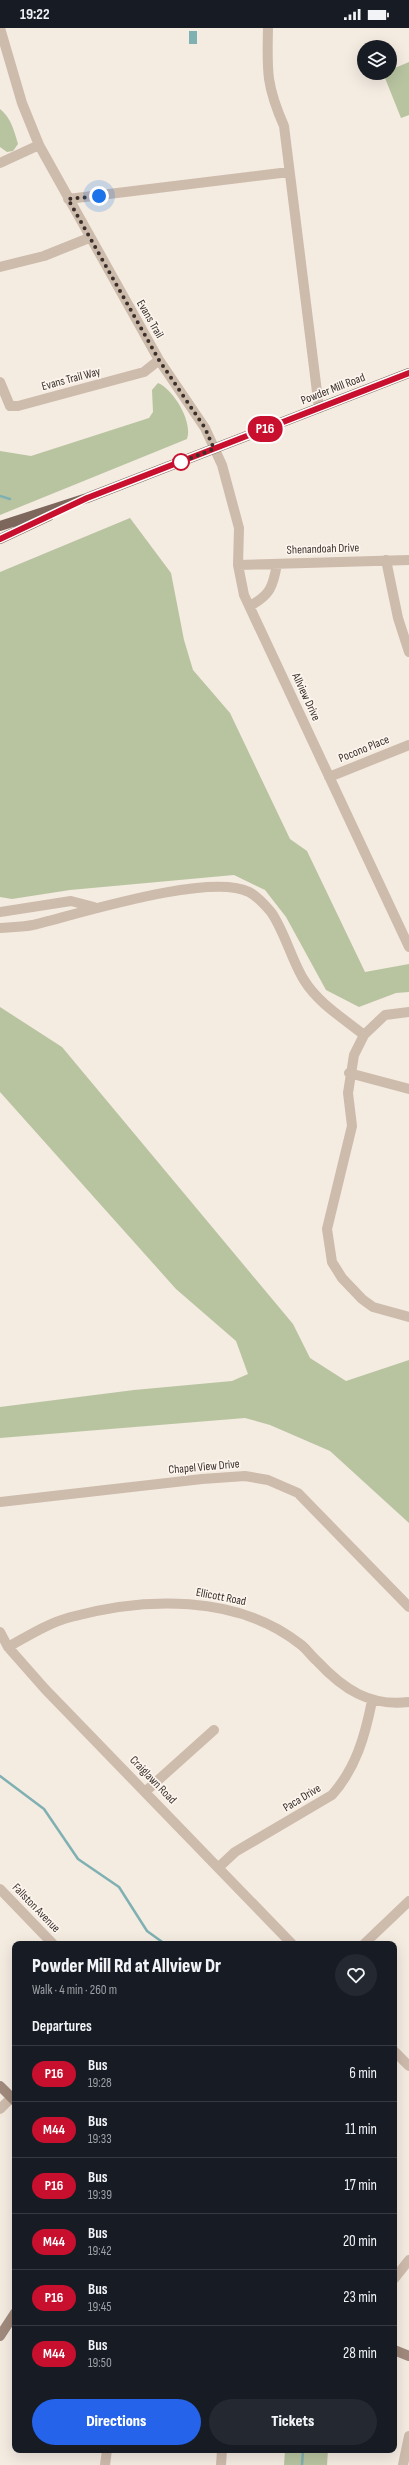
<!DOCTYPE html>
<html lang="en">
<head>
<meta charset="utf-8">
<style>
	body { margin:0; font-family:"Sofia Sans Condensed",sans-serif; background:#242831; color:#f1f3f6; height:100vh; display:flex; flex-direction:column; font-size:15px; white-space:nowrap }
	* { box-sizing:border-box; margin:0 }
	p { font-size:13px; color:#9ea1a6 }
	.icon { flex:none; width:22px; height:22px; fill:none; stroke:currentColor; stroke-width:2; stroke-linecap:round; stroke-linejoin:round }
	.map { position:relative; flex:1; overflow:hidden }
	.side { position:absolute; left:12px; top:1913px; width:385px; height:512px; display:flex; flex-direction:column; background:#171b24; border-radius:8px; box-shadow:0 4px 16px #0002 }
	.side>* { flex:none }
	.badge { padding:0 8px; border-radius:13px; font-size:14px; line-height:26px }
	.buttons { position:absolute; left:357px; top:12px; display:grid; gap:8px }
	.buttons a { display:grid; place-items:center; width:40px; height:40px; border-radius:50%; background:#171b24; box-shadow:0 4px 16px #0002; font-size:20px }
	.you { position:absolute; width:20px; height:20px; margin:-10px; border:3px solid #fff; border-radius:50%; background:#1a73e8; box-shadow:0 0 0 6px #1a73e833 }
	.map>.badge { position:absolute; translate:-50% -50%; box-shadow:0 0 0 2px #fff }
	h2 { padding:0 20px; font-size:15px; line-height:36px }
	.round { display:grid; place-items:center; flex:none; width:42px; height:42px; border-radius:21px; background:#242831 }
	.head { display:flex; align-items:center; justify-content:space-between; height:68px; padding:0 20px }
	h1 { font-size:19px; font-weight:800; line-height:30px }
	.cta { display:flex; gap:8px; margin-top:auto; padding:8px 20px }
	.cta a { flex:1; height:46px; border-radius:24px; background:#2563eb; color:#fff; font-size:16px; font-weight:800; line-height:46px; text-align:center }
	.cta a+a { background:#242831; color:#f1f3f6 }
	ul { padding:0; list-style:none }
	li { display:flex; align-items:center; gap:12px; height:56px; padding:0 20px; border-top:1px solid #363941 }
	li div { flex:1 }
	li b { display:block; font-size:15px }
	li em { font-style:normal }
	li .badge { min-width:44px; font-weight:700; text-align:center }
	.status { display:flex; justify-content:space-between; align-items:center; height:28px; padding:0 20px; background:#171b24; direction:ltr }
	.status svg { height:11px; fill:currentColor }
	.map>svg:first-child { display:block }
</style>
</head>
<body>
<div class="status"><b>19:22</b><svg viewBox="0 0 49 12"><path d="M0 12V9h3v3zM5 12V6h3v6zM10 12V3h3v9zM15 12V0h3v12zM26 1h20v11H26zM47 4h2v5h-2z"/></svg></div>
<div class="map">
<svg width="409" height="2437" viewBox="0 0 409 2437">
	<rect width="100%" height="100%" fill="#f4ebe1"/>
	<path fill="#b8c4a0" d="M409 34V87L401 90 383 45H390V42Z
		M0 81C11 90 14 102 18 116L13 123 7 124 0 119Z
		M158 355C174 362 193 394 187 411L0 487V423L31 428 149 390 153 384 152 362Z
		M130 490 171 545 184 612 193 642 230 685 290 811 307 823 365 944 409 936V964L396 965 359 979 326 962 286 889 265 862 234 847 70 862 12 871 0 869V544Z
		M0 979 62 1019 293 1296 310 1330 346 1353 409 1332V1495L330 1423 270 1397 245 1390 0 1410V1379L134 1362 232 1353 248 1346 236 1313 176 1261 0 1064Z
		M285 2422H328L327 2437H284Z"/>
	<path fill="#7fb0b2" d="M189 3H197V16H189Z"/>
	<g fill="none" stroke-linecap="round" stroke-linejoin="round">
		<path stroke="#7fb0b2" stroke-width="2.5" d="M0 468 10 471
			M0 1748 44 1781 78 1831 119 1859 147 1903 165 1916
			M302 2437 303 2422"/>
		<path stroke="#cdbbac" stroke-width="10" d="M0 0 22 75 39 117 159 332 205 400 222 437 239 500 238 537 244 567 409 919
			M268 0C267 43 266 57 284 98L319 380
			M0 135 39 117
			M68 171 289 144
			M0 239 44 228 89 210
			M0 354 10 378H18L144 344 159 332
			M386 532 398 590 409 624
			M238 537 409 532
			M250 578C270 567 273 559 277 536
			M329 749 409 717
			M0 884 71 873 94 879
			M0 900C11 899 23 899 33 897 78 886 210 844 249 864 257 868 265 877 271 884 284 902 292 933 304 952 318 975 343 990 364 1007
			M409 984 385 987 364 1007 354 1027 348 1065 352 1098 327 1201 332 1234 342 1250 362 1271 373 1279 409 1289
			M349 1045 409 1061
			M0 1474 202 1451 245 1448 268 1452 298 1465 409 1579
			M0 1604 8 1619 45 1661 292 1916
			M8 1619C28 1608 48 1595 71 1589 144 1569 237 1566 300 1616 306 1620 311 1628 317 1633 343 1661 370 1679 409 1674
			M146 1763 214 1702
			M219 1839 235 1824 332 1767C356 1740 365 1708 372 1673
			M0 1861 53 1916
			M364 1916 409 1873
			M394 2023 409 2038
			M0 2081 11 2070
			M394 2251 409 2232
			M105 2437 107 2422
			M221 2437 222 2422
			M403 2437 409 2408"/>
		<path stroke="#a18a7d" stroke-width="10" d="M0 2058 15 2073
			M0 2308 15 2285
			M394 2322 409 2328"/>
		<path stroke="#7d675c" stroke-width="10" d="M0 498 87 470 409 345
			M0 511 49 488"/>
	</g>
	<g fill="none" stroke-linecap="round" stroke-linejoin="round">
		<g stroke="#fff" stroke-width="9">
			<path id="line" d="M0 511 87 470 409 345"/>
		</g>
		<use href="#line" stroke="#c8102e" stroke-width="6"/>
		<path stroke="#3b302b" stroke-width="4" stroke-dasharray="0 7.2" d="M99 168 68 171 159 332 205 400 214 421 181 434"/>
	</g>
	<circle fill="#fff" stroke="#c8102e" stroke-width="2" cx="181" cy="434" r="8"/>
	<g text-anchor="middle" dominant-baseline="central" stroke-width="3.5" stroke-linejoin="round" paint-order="stroke">
		<g font-size="12" fill="#3b302b" stroke="#fbf5ee">
			<text transform="translate(150 291) rotate(60)">Evans Trail</text>
			<text transform="translate(71 351) rotate(-15)">Evans Trail Way</text>
			<text transform="translate(333 361) rotate(-21)">Powder Mill Road</text>
			<text transform="translate(323 521) rotate(-2)">Shenandoah Drive</text>
			<text transform="translate(306 669) rotate(65)">Allview Drive</text>
			<text transform="translate(364 721) rotate(-22)">Pocono Place</text>
			<text transform="translate(204 1439) rotate(-5)">Chapel View Drive</text>
			<text transform="translate(221 1569) rotate(11)">Ellicott Road</text>
			<text transform="translate(153 1752) rotate(46)">Craiglawn Road</text>
			<text transform="translate(302 1770) rotate(-31)">Paca Drive</text>
			<text transform="translate(36 1880) rotate(46)">Fallston Avenue</text>
		</g>
	</g>
</svg>
<div class="buttons">
<a><svg class="icon" aria-label="layers" viewBox="0 0 24 24"><path d="M12 4l9 5-9 5-9-5zM3 14l9 5 9-5"/></svg></a>
</div>
<div class="you" style="left:99px;top:168px"></div>
<b class="badge" style="left:265px;top:401px;background:#c8102e;color:#fff">P16</b>
<section class="side">
<div class="head"><div><h1>Powder Mill Rd at Allview Dr</h1><p>Walk · 4 min · 260 m</p></div><a class="round"><svg class="icon" aria-label="heart" viewBox="0 0 24 24"><path d="M12 20l-8-8c-3-5 5-10 8-4 3-6 11-1 8 4z"/></svg></a></div>
<h2>Departures</h2>
<ul>
<li><span class="badge" style="background:#c8102e;color:#fff">P16</span><div><b>Bus</b><p>19:28</p></div><em>6 min</em></li>
<li><span class="badge" style="background:#c8102e;color:#fff">M44</span><div><b>Bus</b><p>19:33</p></div><em>11 min</em></li>
<li><span class="badge" style="background:#c8102e;color:#fff">P16</span><div><b>Bus</b><p>19:39</p></div><em>17 min</em></li>
<li><span class="badge" style="background:#c8102e;color:#fff">M44</span><div><b>Bus</b><p>19:42</p></div><em>20 min</em></li>
<li><span class="badge" style="background:#c8102e;color:#fff">P16</span><div><b>Bus</b><p>19:45</p></div><em>23 min</em></li>
<li><span class="badge" style="background:#c8102e;color:#fff">M44</span><div><b>Bus</b><p>19:50</p></div><em>28 min</em></li>
</ul>
<div class="cta"><a>Directions</a><a>Tickets</a></div>
</section>
</div>
</body>
</html>
